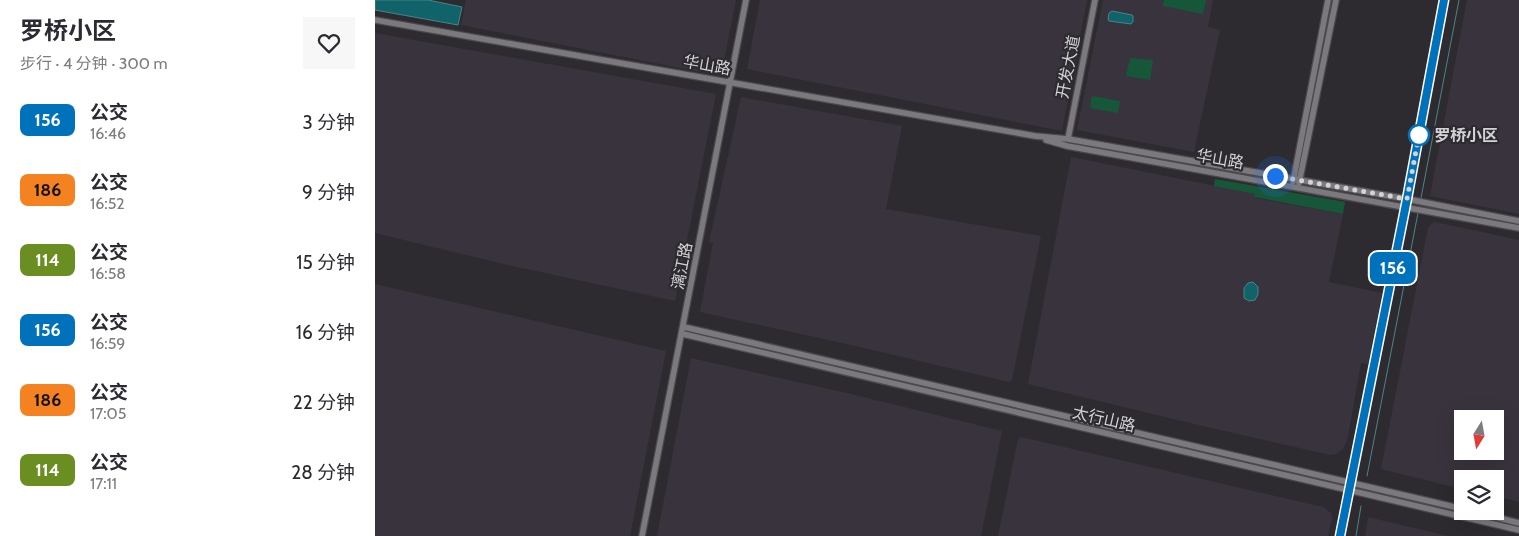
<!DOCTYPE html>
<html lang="zh">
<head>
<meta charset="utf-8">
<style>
	body { margin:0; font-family:Cabin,"Noto Sans SC",sans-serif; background:#f7f7f7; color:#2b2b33; height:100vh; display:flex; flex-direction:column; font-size:19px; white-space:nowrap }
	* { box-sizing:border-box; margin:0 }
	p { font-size:16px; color:#7c7c81 }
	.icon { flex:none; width:28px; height:28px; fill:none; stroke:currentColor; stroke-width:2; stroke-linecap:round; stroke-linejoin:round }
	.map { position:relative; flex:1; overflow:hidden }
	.details { display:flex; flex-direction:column; background:#fff; width:375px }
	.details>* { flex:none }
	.badge { padding:0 10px; border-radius:8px; font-size:18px; line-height:32px }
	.needle { width:32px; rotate:191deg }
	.controls { position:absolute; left:1079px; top:410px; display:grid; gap:10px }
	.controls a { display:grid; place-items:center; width:50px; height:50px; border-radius:0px; background:#fff; box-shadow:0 5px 20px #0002; font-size:25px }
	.you { position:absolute; width:25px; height:25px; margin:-12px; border:4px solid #fff; border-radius:50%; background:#1a73e8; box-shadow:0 0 0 8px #1a73e833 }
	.map>.badge { position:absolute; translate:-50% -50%; box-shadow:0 0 0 2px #fff }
	.round { display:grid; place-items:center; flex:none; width:52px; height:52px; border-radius:0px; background:#f7f7f7 }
	.headline { display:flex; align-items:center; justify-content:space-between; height:85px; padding:0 20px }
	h1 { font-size:24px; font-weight:700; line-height:38px }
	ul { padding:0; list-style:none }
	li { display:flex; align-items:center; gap:15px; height:70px; padding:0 20px }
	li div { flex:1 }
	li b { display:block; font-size:19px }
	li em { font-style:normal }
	li .badge { min-width:55px; font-weight:700; text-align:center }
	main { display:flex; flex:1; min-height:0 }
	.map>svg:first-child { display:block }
</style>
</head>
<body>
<main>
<section class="details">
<div class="headline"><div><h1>罗桥小区</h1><p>步行 · 4 分钟 · 300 m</p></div><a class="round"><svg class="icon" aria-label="heart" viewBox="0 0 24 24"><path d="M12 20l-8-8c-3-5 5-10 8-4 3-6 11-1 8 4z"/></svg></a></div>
<ul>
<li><span class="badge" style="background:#0072bc;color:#fff">156</span><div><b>公交</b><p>16:46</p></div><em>3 分钟</em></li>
<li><span class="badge" style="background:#f58220;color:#111">186</span><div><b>公交</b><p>16:52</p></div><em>9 分钟</em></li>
<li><span class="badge" style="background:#6b8e23;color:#fff">114</span><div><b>公交</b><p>16:58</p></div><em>15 分钟</em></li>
<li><span class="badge" style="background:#0072bc;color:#fff">156</span><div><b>公交</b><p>16:59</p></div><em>16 分钟</em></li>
<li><span class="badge" style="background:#f58220;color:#111">186</span><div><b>公交</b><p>17:05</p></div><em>22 分钟</em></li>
<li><span class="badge" style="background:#6b8e23;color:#fff">114</span><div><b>公交</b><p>17:11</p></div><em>28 分钟</em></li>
</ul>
</section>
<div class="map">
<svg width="1144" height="536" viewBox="0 0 1144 536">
	<rect width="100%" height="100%" fill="#2e2b30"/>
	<path fill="#39333d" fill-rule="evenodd" d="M91 0H361L346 76 86 25Z
		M385 0H712L687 131 372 69Z
		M728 0H838L833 27 845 30 819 152 702 130Z
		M1092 0H1144V214L1055 196Z
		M0 33 341 94 300 301 133 265 0 233Z
		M366 97 527 126 511 209 666 236 637 380 634 382 485 347 325 312 338 243 334 242Z
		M696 157 880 194V198L968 214 954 282 1007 293 993 364 986 363 972 441 968 449 961 454 955 455 832 427 653 384Z
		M1060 222 1144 240V502L1120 496V479H1088L1087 489 1006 469 1053 228 1056 224ZM1088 419H1120V451H1088Z
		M0 284 291 351 255 536H0Z
		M316 358 476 394 627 431 606 536H282Z
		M646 437 948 507 956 513 957 518 953 536H623L643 439Z
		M993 517 1073 536H990Z"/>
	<path fill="#175739" d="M789 0H831L828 14 788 6Z
		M755 58 778 60 775 80 751 76Z
		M717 96 745 101 743 113 715 108Z
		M840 179 970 202 968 214 879 197 880 194 839 186Z"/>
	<path fill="#0f6369" stroke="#4a8489" d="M0 0H53L87 7 83 25 0 10Z
		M737 11 757 15 758 16V22L756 24 734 21 733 19 734 13Z
		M878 282 883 287V294L880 300 874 301 869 298V288L873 283Z"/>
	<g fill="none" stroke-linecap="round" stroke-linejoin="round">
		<path stroke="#4a8489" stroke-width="1" d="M1046 198 1084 0
			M992 476 1043 213
			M981 536 986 506"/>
		<g stroke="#4b494d" stroke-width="8">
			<path id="minor" d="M0 20 660 136 693 139 1032 199 1144 221
				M693 139 720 0
				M671 140 692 146 1144 228
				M918 182 953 0
				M924 183 961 0
				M309 327 1088 509
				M308 334 1144 530
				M1097 511 1144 523
				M267 536 371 0
				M965 536 1032 199 1069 0"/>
		</g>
		<use href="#minor" stroke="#7c797e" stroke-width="5.5"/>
	</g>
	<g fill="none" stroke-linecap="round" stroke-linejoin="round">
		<g stroke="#fff" stroke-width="11">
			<path id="line" d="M965 536 1032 199 1069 0"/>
		</g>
		<use href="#line" stroke="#0072bc" stroke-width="8"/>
		<path stroke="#d3d2d4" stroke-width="5" stroke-dasharray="0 9" d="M900 176 1032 199 1044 135"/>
	</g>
	<circle fill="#fff" stroke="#0072bc" stroke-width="2.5" cx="1044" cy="135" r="10"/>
	<g text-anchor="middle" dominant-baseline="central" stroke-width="4.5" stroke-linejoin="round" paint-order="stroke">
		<g font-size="16" fill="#d3d2d4" stroke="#2e2b30">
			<text transform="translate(332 65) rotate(10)">华山路</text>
			<text transform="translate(693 67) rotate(-79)">开发大道</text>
			<text transform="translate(845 159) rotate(10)">华山路</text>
			<text transform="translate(307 266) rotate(-79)">漓江路</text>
			<text transform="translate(729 419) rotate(13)">太行山路</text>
		</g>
		<g font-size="16" font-weight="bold" fill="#d3d2d4" stroke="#2e2b30" text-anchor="start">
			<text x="1059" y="135">罗桥小区</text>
		</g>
	</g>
</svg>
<div class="controls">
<a><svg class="needle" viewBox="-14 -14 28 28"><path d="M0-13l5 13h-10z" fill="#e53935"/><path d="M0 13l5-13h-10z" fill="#7c7c81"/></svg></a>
<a><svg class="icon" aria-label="layers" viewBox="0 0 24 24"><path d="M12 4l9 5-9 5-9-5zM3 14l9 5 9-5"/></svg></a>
</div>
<div class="you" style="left:900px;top:176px"></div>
<b class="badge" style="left:1018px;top:268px;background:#0072bc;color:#fff">156</b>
</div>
</main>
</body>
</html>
